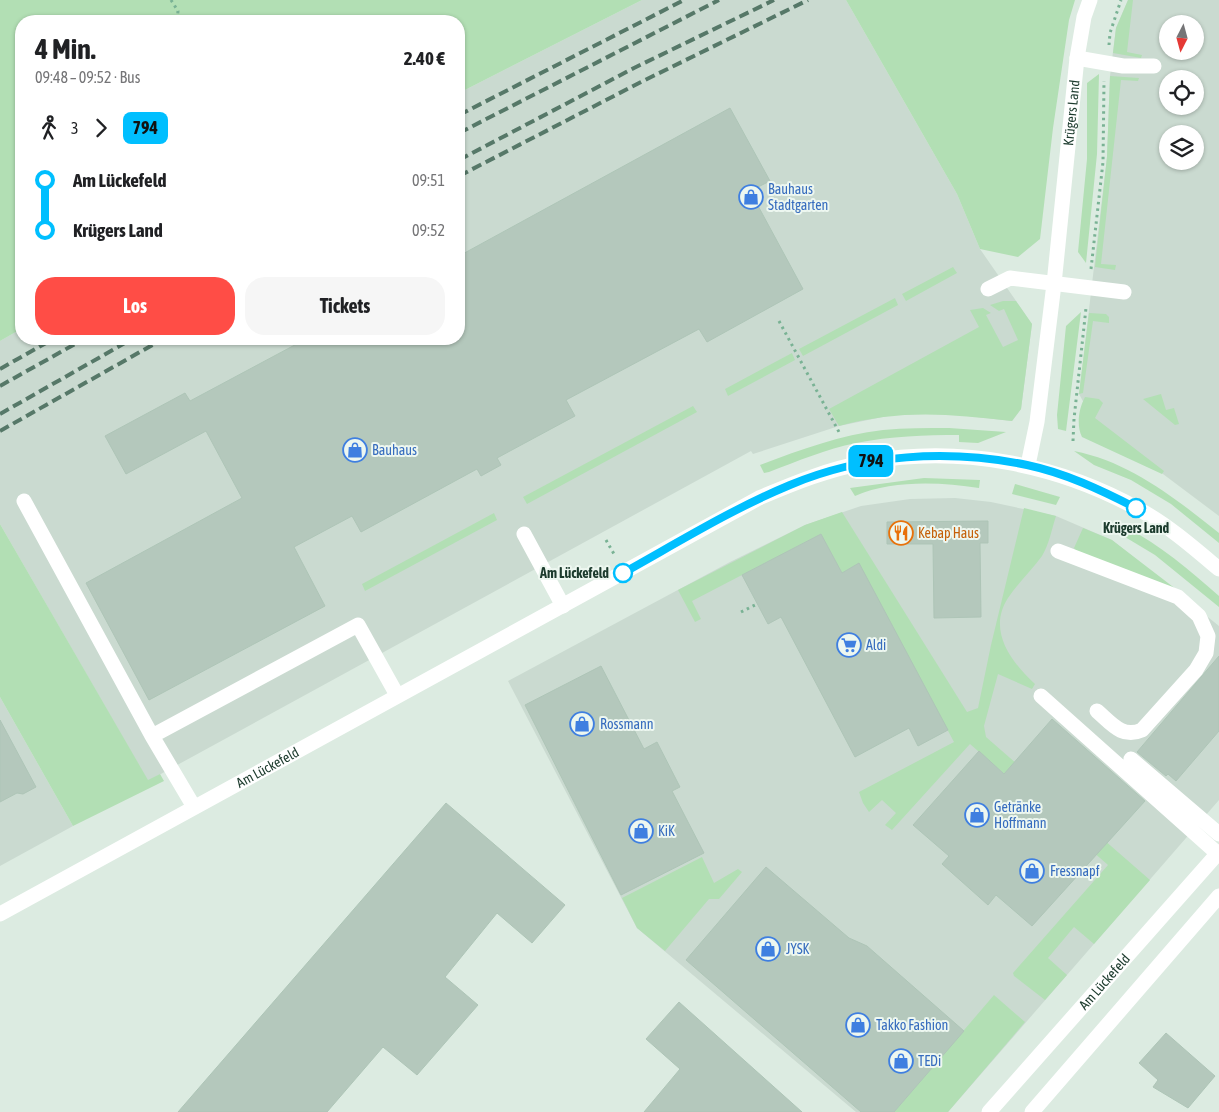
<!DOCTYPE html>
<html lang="de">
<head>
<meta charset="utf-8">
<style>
	body { margin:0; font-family:"Asap Condensed",sans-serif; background:#f6f6f6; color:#202124; height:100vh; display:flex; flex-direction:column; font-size:19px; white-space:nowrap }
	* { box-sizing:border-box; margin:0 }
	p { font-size:16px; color:#757577 }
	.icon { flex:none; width:28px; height:28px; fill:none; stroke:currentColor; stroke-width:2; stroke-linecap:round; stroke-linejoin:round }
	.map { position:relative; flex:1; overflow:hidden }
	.details { position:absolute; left:15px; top:15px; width:450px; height:330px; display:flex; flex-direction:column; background:#fff; border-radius:20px; box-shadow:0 1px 4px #0004 }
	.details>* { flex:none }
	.badge { padding:0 10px; border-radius:8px; font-size:18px; line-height:32px }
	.needle { width:32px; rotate:186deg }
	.buttons { position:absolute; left:1159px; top:15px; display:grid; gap:10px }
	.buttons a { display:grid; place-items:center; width:45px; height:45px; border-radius:50%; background:#fff; box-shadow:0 1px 4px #0004; font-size:25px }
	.map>.badge { position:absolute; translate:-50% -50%; box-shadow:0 0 0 2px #fff }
	.legs { display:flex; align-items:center; gap:8px; height:55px; padding:0 20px; font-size:16px }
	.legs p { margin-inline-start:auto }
	.overview { display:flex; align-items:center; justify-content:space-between; height:85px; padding:0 20px }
	h1 { font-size:28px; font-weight:700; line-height:38px }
	.cta { display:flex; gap:10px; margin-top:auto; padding:10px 20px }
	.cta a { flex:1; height:58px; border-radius:20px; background:#ff4d46; color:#fff; font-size:20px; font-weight:700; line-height:58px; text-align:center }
	.cta a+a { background:#f6f6f6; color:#202124 }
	ul { padding:0 20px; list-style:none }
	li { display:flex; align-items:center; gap:18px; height:50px; font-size:19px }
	li i { display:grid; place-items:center; width:8px; height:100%; margin:0 6px; background:currentColor }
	li i::after { content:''; width:12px; height:12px; margin:-6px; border:4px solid; border-radius:50%; background:#fff }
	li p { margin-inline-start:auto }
	li:first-child i { background:linear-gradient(#0000 50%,currentColor 0) }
	li:last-child i { background:linear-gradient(currentColor 50%,#0000 0) }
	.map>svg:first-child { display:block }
</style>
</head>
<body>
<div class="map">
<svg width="1219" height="1112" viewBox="0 0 1219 1112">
	<rect width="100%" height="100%" fill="#dcebe1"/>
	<path fill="#cadad0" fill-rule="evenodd" d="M642 0H846L957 194 980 249 1032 324 1021 409 1012 421 942 413 892 415 839 426 753 454 751 451 148 781 0 524V341L21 329V339H459V93Z
		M1128 0H1219V516L1095 423 1079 394 1107 157 1110 76 1116 28ZM1168 24H1195V51H1168ZM1168 79H1195V106H1168ZM1168 134H1195V161H1168Z
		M955 498 991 502 1056 516 1112 540 1219 626V800L948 1112H856L637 928 508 681 730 562 805 525 861 506 910 499Z
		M0 697 73 826 0 866Z"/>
	<path fill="#b2dfb4" d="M0 0H642L459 93V21H21V329L0 341Z
		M846 0H1075L1069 20 1053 128 1040 239 1018 257 980 249 957 194Z
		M1128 0H1133L1127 52 1142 55 1141 58 1113 53 1116 28Z
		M1099 74 1097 154 1086 263 1078 252 1087 159V83Z
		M1110 76 1139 78 1138 81 1121 80 1101 264 1116 265 1115 270 1095 267 1107 157Z
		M953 267 957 273 906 301 902 294Z
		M895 298 898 305 803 356 799 349Z
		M1003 301H1016L1032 324 1021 409 1012 421C948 414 902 409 839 426L829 409 979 327 970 310 983 308 991 313 986 315 1003 347 1018 340 1004 309 999 311 990 305Z
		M1081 312 1066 431 1058 429 1057 415 1066 326Z
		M1089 313 1106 314 1109 317V323L1093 321 1083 393 1079 394Z
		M792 353 795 360 728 396 725 389Z
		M1161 394 1166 410 1174 408 1179 424 1175 425 1143 399Z
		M1085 397 1099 399 1103 403 1095 418 1164 471 1162 474 1082 437C1076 425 1079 408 1085 397Z
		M693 406 697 412 527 504 523 497Z
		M949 428 1006 432 978 443 959 442V435C925 435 891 436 856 443 826 449 798 461 769 472L764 473 760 465C800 450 840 435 883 430 905 428 927 428 949 428Z
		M1074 451C1130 462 1175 498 1219 533V543L1171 504 1131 480 1094 465Z
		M924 478 980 480 979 488C939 482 892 480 855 496L850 488Z
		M1015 484 1060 497 1056 505 1012 494Z
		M1024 508 1056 516C1052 528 1049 545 1042 556 1032 570 1018 583 1008 598 987 630 1011 662 1035 684L1032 689 998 674 984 726 986 737 1150 880 1094 944 1074 927 1048 958 1067 975 1045 1000 1014 976 1013 973 1108 865 970 744 892 830 885 825 896 813 882 800 869 812 863 803 859 792 954 742 859 564 842 573 821 534 692 601 701 619 695 622 678 590 805 525 842 512 967 712 978 708 991 645Z
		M494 513 497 520 365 591 362 584Z
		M0 524 148 780 160 774 164 781 73 826 0 697Z
		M1125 527C1161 545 1189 570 1219 596V607L1155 555 1120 534Z
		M1083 528 1112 540 1181 593 1076 551 1074 548Z
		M702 857 714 883 738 869 742 872 719 899H709L665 951 637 928 622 898Z
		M994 995 1025 1022 948 1112H894Z"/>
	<path fill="#b4c8bc" stroke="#aec5b7" d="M730 108 770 181 750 191 803 289 707 342 699 329 566 400 575 416 497 458 501 465 481 476 477 469 361 532 352 516 294 547 325 606 149 700 86 583 242 498 206 431 126 474 105 436 185 393 190 401 306 339H459V256Z
		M988 521V543H980L981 617 934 618 933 544H887V522Z
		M821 534 842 573 859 563 948 730 918 746 909 728 855 757 781 617 768 624 742 575Z
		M1219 656V731L1176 781 1168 774 1166 776 1137 752Z
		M601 666 644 749 657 742 680 787 672 791 704 853 621 895 525 705Z
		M1052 719 1145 801 1032 926 996 895 988 905 942 864 949 856 913 825 979 751 1004 774Z
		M0 720 36 787 23 794 17 793 0 802Z
		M446 803 565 905 532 943 497 913 445 977 478 1005 417 1075 383 1047 327 1112H178Z
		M766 867 849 938 867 946 964 1031 894 1112H861L686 960Z
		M679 1002 802 1112H644L680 1069 646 1039Z
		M1166 1033 1215 1076 1188 1108 1153 1087 1158 1080 1139 1063Z"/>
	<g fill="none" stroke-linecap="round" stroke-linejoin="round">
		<path stroke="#79b294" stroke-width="3" stroke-dasharray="2.5 4" stroke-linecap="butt" d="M171 0 178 11 177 21
			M1109 45 1110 33 1121 0
			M1091 269 1103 162 1104 81
			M779 321 839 432
			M1073 441 1074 419 1086 308
			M606 540 614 554
			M741 612 757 604"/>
		<path stroke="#fff" stroke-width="15" d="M1077 58 1123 66H1154
			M988 289 1010 278 1124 292
			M24 501 152 736 194 807
			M524 534 563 606
			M1058 551 1178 597 1199 616 1208 636 1206 653 1196 670 1142 730C1122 739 1111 723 1097 711
			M1041 696 1218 854
			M152 736 358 625 397 695
			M1131 759 1219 834"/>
		<g stroke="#fff" stroke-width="15">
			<path id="s1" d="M989 1112 1219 852"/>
			<path d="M1032 1112 1219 896"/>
		</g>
		<g stroke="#fff" stroke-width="15">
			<path id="s2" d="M1028 465 1037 422 1054 284 1077 58 1084 17 1090 0"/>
			<path id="s3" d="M0 914 759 498C794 483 829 469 867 462 960 445 1058 464 1140 510 1169 526 1194 548 1219 569"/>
		</g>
		<path stroke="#567868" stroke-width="4" stroke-dasharray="10 5" stroke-linecap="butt" d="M459 115 684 0
			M459 133 719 0
			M459 160 634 68 774 0
			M459 176 641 82 808 0
			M0 369 53 339
			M0 386 84 339
			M0 414 132 339
			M0 431 163 339"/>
	</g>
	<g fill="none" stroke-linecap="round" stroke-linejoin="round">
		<g stroke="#fff" stroke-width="11">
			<path id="line-1" d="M623 573C677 543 732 509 790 485 863 454 949 449 1027 465 1065 473 1101 490 1136 508"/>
		</g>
		<use href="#line-1" stroke="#00bfff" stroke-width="8"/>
	</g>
	<defs>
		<g id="shop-ring" transform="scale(1.25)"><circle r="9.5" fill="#edf7f0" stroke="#3f7fe0" stroke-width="1.5"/><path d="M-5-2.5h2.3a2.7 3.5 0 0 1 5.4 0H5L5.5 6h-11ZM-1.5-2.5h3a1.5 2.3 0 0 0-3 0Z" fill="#3f7fe0"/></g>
		<g id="restaurant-ring" transform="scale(1.25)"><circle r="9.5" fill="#edf7f0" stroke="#e8710a" stroke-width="1.5"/><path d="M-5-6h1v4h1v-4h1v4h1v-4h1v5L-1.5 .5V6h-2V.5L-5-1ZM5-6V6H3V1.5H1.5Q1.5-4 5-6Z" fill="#e8710a"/></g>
		<g id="supermarket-ring" transform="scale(1.25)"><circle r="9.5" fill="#edf7f0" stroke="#3f7fe0" stroke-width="1.5"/><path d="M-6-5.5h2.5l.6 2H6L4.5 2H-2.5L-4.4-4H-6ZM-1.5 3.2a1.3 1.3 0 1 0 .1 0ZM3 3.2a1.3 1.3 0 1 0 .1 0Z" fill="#3f7fe0"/></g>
	</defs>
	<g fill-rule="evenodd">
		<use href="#shop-ring" x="751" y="197"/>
		<use href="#shop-ring" x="355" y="450"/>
		<use href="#restaurant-ring" x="901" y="533"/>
		<use href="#supermarket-ring" x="849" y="645"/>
		<use href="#shop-ring" x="582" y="724"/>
		<use href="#shop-ring" x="977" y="815"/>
		<use href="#shop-ring" x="641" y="831"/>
		<use href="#shop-ring" x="1032" y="871"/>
		<use href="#shop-ring" x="768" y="949"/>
		<use href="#shop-ring" x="858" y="1025"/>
		<use href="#shop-ring" x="901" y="1061"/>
	</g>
	<g fill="#fff" stroke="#00bfff" stroke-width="2.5">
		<circle cx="1136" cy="508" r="9"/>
		<circle cx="623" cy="573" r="9"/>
	</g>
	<g text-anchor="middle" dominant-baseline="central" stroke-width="4" stroke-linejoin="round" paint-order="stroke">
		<g font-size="14" fill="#1c3b2d" stroke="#edf7f0">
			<text stroke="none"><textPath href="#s2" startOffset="355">Krügers Land</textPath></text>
			<text stroke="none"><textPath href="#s3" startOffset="305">Am Lückefeld</textPath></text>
			<text stroke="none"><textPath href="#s1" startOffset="174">Am Lückefeld</textPath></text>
		</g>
		<g font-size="14" fill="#366cbe" stroke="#edf7f0" text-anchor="start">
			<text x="768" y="189">Bauhaus<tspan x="768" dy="16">Stadtgarten</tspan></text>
			<text x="372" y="450">Bauhaus</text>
			<text x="866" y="645">Aldi</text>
			<text x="600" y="724">Rossmann</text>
			<text x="994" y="807">Getränke<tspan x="994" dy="16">Hoffmann</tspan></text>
			<text x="658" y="831">KiK</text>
			<text x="1050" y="871">Fressnapf</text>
			<text x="786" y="949">JYSK</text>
			<text x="876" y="1025">Takko Fashion</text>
			<text x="918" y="1061">TEDi</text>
		</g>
		<g font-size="14" font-weight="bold" fill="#1c3b2d" stroke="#edf7f0">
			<text x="1136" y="528">Krügers Land</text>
			<text x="609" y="573" text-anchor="end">Am Lückefeld</text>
		</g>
		<g font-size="14" fill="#c56008" stroke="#edf7f0" text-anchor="start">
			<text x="918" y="533">Kebap Haus</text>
		</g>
	</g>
</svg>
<div class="buttons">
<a><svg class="needle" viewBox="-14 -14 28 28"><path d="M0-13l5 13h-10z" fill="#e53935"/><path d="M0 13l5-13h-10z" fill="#757577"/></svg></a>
<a><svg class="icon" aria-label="locate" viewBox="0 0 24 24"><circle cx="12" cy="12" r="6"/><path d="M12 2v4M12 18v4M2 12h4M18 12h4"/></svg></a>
<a><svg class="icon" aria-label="layers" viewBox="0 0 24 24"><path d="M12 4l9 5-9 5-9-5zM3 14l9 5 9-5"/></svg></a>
</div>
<b class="badge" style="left:871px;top:461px;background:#00bfff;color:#111">794</b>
<section class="details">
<div class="overview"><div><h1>4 Min.</h1><p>09:48 – 09:52 · Bus</p></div><b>2.40 €</b></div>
<div class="legs"><svg class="icon" aria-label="walk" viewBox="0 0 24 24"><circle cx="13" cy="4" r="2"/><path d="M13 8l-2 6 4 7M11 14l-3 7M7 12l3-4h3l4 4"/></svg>3<svg class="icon" aria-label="forward" viewBox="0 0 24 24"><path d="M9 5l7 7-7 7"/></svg><b class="badge" style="background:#00bfff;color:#111">794</b></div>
<ul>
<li><i style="color:#00bfff"></i><b>Am Lückefeld</b><p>09:51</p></li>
<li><i style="color:#00bfff"></i><b>Krügers Land</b><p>09:52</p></li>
</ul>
<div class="cta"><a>Los</a><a>Tickets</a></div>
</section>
</div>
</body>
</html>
